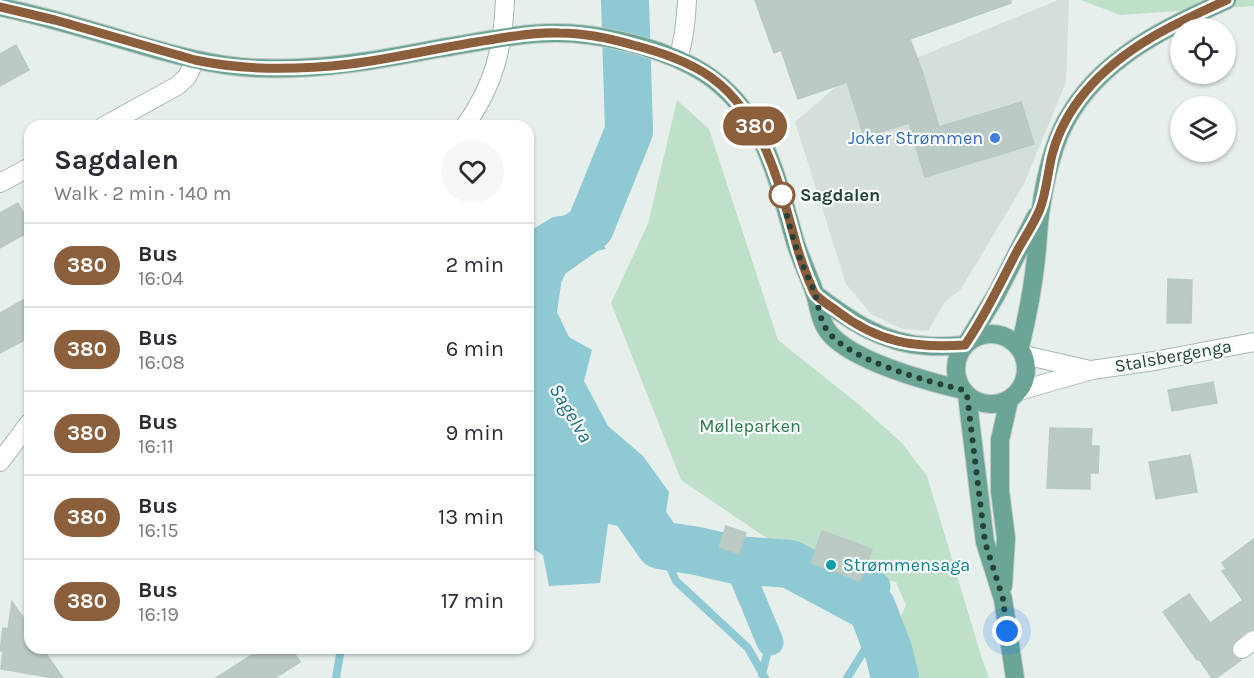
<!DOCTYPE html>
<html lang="en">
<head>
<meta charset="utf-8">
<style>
	body { margin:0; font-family:Karla,sans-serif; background:#f7f7f7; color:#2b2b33; height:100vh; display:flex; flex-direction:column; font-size:22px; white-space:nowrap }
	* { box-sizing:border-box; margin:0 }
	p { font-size:20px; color:#7c7c81 }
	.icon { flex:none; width:33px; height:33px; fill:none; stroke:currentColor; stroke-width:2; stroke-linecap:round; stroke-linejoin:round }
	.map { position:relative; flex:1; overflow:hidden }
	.sheet { position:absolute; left:24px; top:120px; width:510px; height:534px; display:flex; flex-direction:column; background:#fff; border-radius:18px; box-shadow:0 2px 4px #0004 }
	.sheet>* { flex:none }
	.badge { padding:0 12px; border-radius:20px; font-size:21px; line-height:39px }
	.tools { position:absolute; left:1170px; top:18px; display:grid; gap:12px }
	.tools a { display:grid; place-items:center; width:66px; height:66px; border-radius:50%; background:#fff; box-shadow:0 2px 4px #0004; font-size:30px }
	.you { position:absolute; width:30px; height:30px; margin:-15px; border:4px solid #fff; border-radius:50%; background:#1a73e8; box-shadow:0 0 0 9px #1a73e833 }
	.map>.badge { position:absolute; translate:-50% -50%; box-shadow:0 0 0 3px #fff }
	.round { display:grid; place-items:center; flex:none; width:63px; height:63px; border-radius:32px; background:#f7f7f7 }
	.overview { display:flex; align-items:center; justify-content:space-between; height:102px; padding:0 30px }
	h1 { font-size:28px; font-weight:700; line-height:45px }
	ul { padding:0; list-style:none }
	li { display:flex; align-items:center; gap:18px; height:84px; padding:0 30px; border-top:2px solid #e1e1e2 }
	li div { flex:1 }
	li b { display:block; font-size:22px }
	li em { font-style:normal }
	li .badge { min-width:66px; font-weight:700; text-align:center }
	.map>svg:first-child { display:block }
</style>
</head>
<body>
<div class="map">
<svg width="1254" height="678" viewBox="0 0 1254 678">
	<rect width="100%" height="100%" fill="#e6efeb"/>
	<path fill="#d4dfda" d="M1058 0H1069L1066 82 1024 184 961 289 945 302 928 331 903 329 871 314 846 284 795 122 838 85 924 55Z"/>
	<path fill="#bfe0c8" d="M1081 0H1254V6L1120 15Z
		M677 100 709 129 778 340 857 403 901 442 927 476 983 662 989 678H909L903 670 899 621 906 605 896 582 882 579 880 585 808 566 681 480 611 303 648 224Z"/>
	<path fill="#8ec9d4" d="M582 213 590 227 606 249 565 257 557 312 569 337 592 350 584 381 608 426 643 456 669 492 664 527 639 551 624 527 608 524 600 583 549 586 543 555 528 546V469L530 453 528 451V232L553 217Z"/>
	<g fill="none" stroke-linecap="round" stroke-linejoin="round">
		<path stroke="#8ec9d4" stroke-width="8" d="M660 545 676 581 748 648 765 678
			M762 674 770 642
			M336 678 341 648
			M847 678 879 627"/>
		<path stroke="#8ec9d4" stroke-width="27" d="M736 560 770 642
			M845 578 877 586"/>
		<path stroke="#8ec9d4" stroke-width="48" d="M541 269 547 257 590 227 629 131 625 0
			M616 482 660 545 697 551 736 560 790 564 872 608 889 653 895 678"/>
	</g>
	<path fill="#bbcac4" stroke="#b8c9c2" stroke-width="1.5" d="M755 0H1011V3L910 39 922 71 939 127 1021 102 1034 144 925 177 909 123 864 137 847 82 798 99 781 50 774 53Z
		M16 45 29 70 0 86V54Z
		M18 203 30 225V231L0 248V213Z
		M1168 279 1192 280 1191 323H1167Z
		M30 296V337L0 353V313Z
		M1213 382 1217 403 1172 411 1168 390Z
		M1050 428 1092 429 1091 446H1099L1098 473H1090V489L1047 488Z
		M1190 455 1197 492 1156 499 1149 462Z
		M726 526 746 533 739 554 719 547Z
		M822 531 872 549 860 581 811 563Z
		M1254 539V629L1247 631 1232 644 1231 650 1233 655 1237 659 1241 660 1216 678H1212L1199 659 1197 660 1163 612 1189 594 1210 623 1243 600 1222 571 1226 569 1222 563Z
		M12 602 30 627V648H42L63 678H54L1 669 3 651H0L3 628 8 629Z
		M263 648H291L300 662 275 678H216Z"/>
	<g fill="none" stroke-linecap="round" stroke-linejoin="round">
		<g stroke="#a8b8b2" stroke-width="20">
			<path id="minor" d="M678 59C684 40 686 21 687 0
				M104 126 177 86 187 77 195 60
				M465 126C494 85 503 49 505 0
				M0 183 30 167
				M1024 355 1090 370
				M1019 391 1092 370 1154 361 1254 342
				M0 462 30 422
				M1242 649 1254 640"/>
		</g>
		<g stroke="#c2cac8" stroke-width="20">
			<path id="major" d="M0 7C44 16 87 29 130 42 171 54 212 66 255 68 318 71 379 60 441 48 479 42 518 33 556 33 600 33 654 46 692 66 762 103 775 172 795 241 800 258 808 274 814 291 819 305 819 321 830 334 855 362 926 381 963 390
				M815 294C849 320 883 344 928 346 940 347 953 346 965 345
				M956 369a35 35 0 1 1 70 0a35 35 0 1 1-70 0Z
				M968 341 996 295 1036 216
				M1020 347C1027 318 1033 288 1036 258 1038 241 1038 224 1041 208 1045 180 1053 145 1066 121 1100 58 1165 28 1227 0
				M967 395 985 542 1003 599 1015 678
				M1003 586 1006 538 1000 491V440L1009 400"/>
		</g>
		<use href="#minor" stroke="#fff" stroke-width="18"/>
		<use href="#major" stroke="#6aa596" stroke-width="18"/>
	</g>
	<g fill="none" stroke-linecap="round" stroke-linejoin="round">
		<g stroke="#fff" stroke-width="14">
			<path id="line" d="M0 7 55 20 195 60C246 71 299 70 350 64 396 58 442 47 489 40 512 36 536 32 559 33 584 33 609 38 633 45 657 51 681 59 703 72 760 107 777 176 794 236 798 252 803 266 809 281 811 284 812 290 815 294 820 300 830 306 837 311 879 343 914 348 965 345 985 316 1000 284 1016 253 1024 238 1034 224 1040 209 1046 194 1048 171 1052 155 1058 132 1071 109 1086 91 1123 47 1176 23 1227 0"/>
		</g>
		<use href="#line" stroke="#8b5e3c" stroke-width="9"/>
		<path stroke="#24423a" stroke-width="6" stroke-dasharray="0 10.8" d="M782 195C787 217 793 240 801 261 805 271 810 281 814 291 819 305 819 321 829 333 854 362 927 381 963 390L967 395 985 542 1003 599 1007 631"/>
	</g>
	<circle fill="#3f7fe0" stroke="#f7fbf9" stroke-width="2" cx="995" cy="138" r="6"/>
	<circle fill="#fff" stroke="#8b5e3c" stroke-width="3" cx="782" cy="195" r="12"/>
	<circle fill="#0f9aa8" stroke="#f7fbf9" stroke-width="2" cx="831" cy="565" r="6"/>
	<g text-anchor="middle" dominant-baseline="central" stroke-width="4.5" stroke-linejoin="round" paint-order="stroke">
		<g font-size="18" fill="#366cbe" stroke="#f7fbf9" text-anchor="end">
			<text x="983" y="138">Joker Strømmen</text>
		</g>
		<g font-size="18" font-weight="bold" fill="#24423a" stroke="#f7fbf9" text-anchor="start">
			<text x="800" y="195">Sagdalen</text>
		</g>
		<g font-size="18" fill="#24423a" stroke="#f7fbf9">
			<text transform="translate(1173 356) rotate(-10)">Stalsbergenga</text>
		</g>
		<g font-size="18" fill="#2d7a4b" stroke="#f7fbf9">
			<text x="750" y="426">Mølleparken</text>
		</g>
		<g font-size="18" fill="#0d838f" stroke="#f7fbf9" text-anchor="start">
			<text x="843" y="565">Strømmensaga</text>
		</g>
		<g font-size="20" font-style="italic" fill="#1c6f80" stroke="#f7fbf9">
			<text transform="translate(571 413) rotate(59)">Sagelva</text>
		</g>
	</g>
</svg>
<div class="tools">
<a><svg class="icon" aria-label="locate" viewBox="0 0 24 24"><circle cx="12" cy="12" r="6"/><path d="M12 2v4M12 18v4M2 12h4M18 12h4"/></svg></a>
<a><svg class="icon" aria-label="layers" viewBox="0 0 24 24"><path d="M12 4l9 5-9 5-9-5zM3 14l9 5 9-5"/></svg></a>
</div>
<div class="you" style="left:1007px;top:631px"></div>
<b class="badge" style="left:755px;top:126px;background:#8b5e3c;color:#fff">380</b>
<section class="sheet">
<div class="overview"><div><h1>Sagdalen</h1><p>Walk · 2 min · 140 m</p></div><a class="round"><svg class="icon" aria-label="heart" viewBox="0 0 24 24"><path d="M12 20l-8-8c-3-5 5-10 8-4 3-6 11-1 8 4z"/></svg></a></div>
<ul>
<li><span class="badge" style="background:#8b5e3c;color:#fff">380</span><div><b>Bus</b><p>16:04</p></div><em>2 min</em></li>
<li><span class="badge" style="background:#8b5e3c;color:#fff">380</span><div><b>Bus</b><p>16:08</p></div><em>6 min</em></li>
<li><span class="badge" style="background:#8b5e3c;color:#fff">380</span><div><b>Bus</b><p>16:11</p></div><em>9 min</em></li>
<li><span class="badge" style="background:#8b5e3c;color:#fff">380</span><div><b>Bus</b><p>16:15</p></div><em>13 min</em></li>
<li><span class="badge" style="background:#8b5e3c;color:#fff">380</span><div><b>Bus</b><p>16:19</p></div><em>17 min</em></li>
</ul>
</section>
</div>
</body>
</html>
